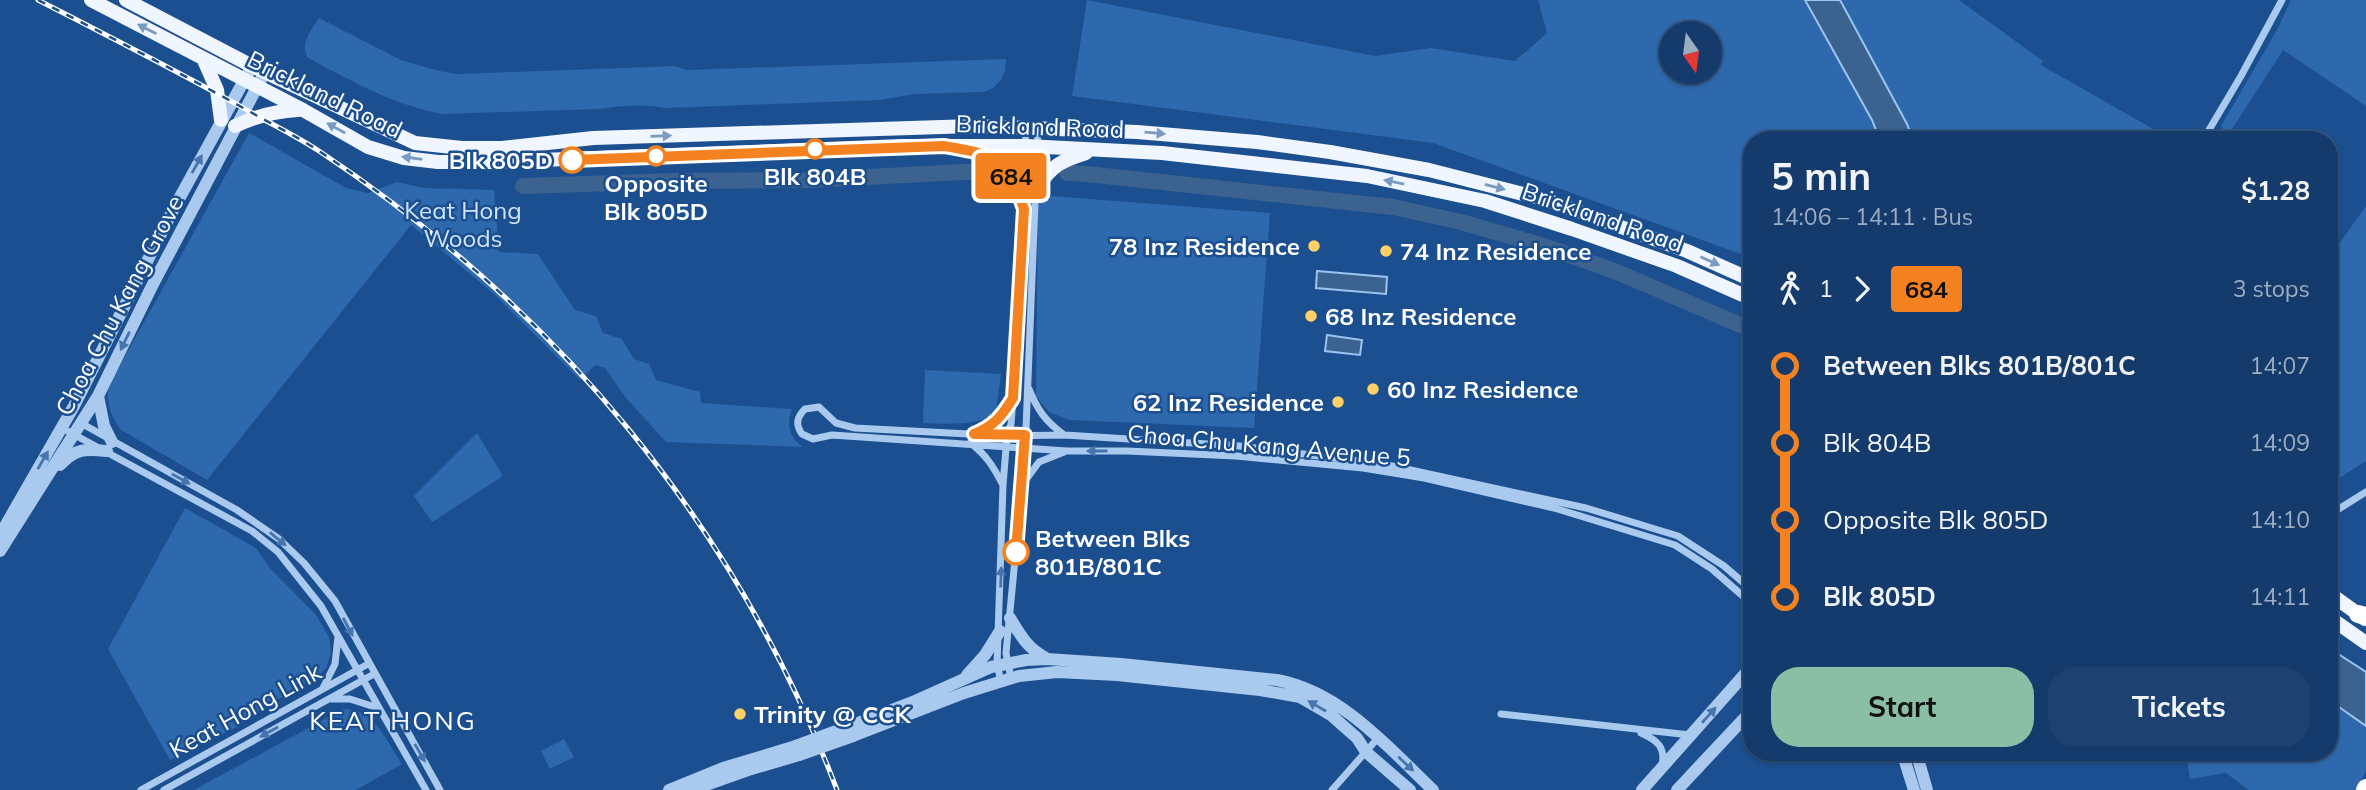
<!DOCTYPE html>
<html lang="en">
<head>
<meta charset="utf-8">
<style>
	body { margin:0; font-family:Mulish,sans-serif; background:#1d4271; color:#f1f3f6; height:100vh; display:flex; flex-direction:column; font-size:26px; white-space:nowrap }
	* { box-sizing:border-box; margin:0 }
	p { font-size:23px; color:#9dadc1 }
	.icon { flex:none; width:38px; height:38px; fill:none; stroke:currentColor; stroke-width:2; stroke-linecap:round; stroke-linejoin:round }
	.map { position:relative; flex:1; overflow:hidden }
	.drawer { position:absolute; left:1743px; top:131px; width:595px; height:630px; display:flex; flex-direction:column; background:#143b6b; border-radius:28px; box-shadow:0 2px 5px #0004,0 0 0 2px #33557e }
	.drawer>* { flex:none }
	.badge { padding:0 14px; border-radius:5px; font-size:24px; line-height:46px }
	.needle { width:46px; rotate:166deg }
	.fabs { position:absolute; left:1659px; top:21px; display:grid; gap:14px }
	.fabs a { display:grid; place-items:center; width:63px; height:63px; border-radius:50%; background:#143b6b; box-shadow:0 2px 5px #0004,0 0 0 2px #33557e; font-size:35px }
	.map>.badge { position:absolute; translate:-50% -50%; box-shadow:0 0 0 4px #fff }
	.legs { display:flex; align-items:center; gap:10px; height:77px; padding:0 28px; font-size:23px }
	.legs p { margin-inline-start:auto }
	.head { display:flex; align-items:center; justify-content:space-between; height:119px; padding:0 28px }
	h1 { font-size:38px; font-weight:700; line-height:52px }
	.cta { display:flex; gap:14px; margin-top:auto; padding:14px 28px }
	.cta a { flex:1; height:80px; border-radius:28px; background:#8abfa5; color:#111; font-size:28px; font-weight:700; line-height:80px; text-align:center }
	.cta a+a { background:#1d4271; color:#f1f3f6 }
	ul { padding:0 28px; list-style:none }
	li { display:flex; align-items:center; gap:24px; height:77px; font-size:26px }
	li i { display:grid; place-items:center; width:10px; height:100%; margin:0 9px; background:currentColor }
	li i::after { content:''; width:18px; height:18px; margin:-9px; border:5px solid; border-radius:50%; background:#143b6b }
	li p { margin-inline-start:auto }
	li:first-child i { background:linear-gradient(#0000 50%,currentColor 0) }
	li:last-child i { background:linear-gradient(currentColor 50%,#0000 0) }
	.map>svg:first-child { display:block }
</style>
</head>
<body>
<div class="map">
<svg width="2366" height="790" viewBox="0 0 2366 790">
	<rect width="100%" height="100%" fill="#1b4f8f"/>
	<path fill="#2e69ad" fill-rule="evenodd" d="M1087 0 1375 56 1431 48 1515 61 1547 33 1538 0H1805L1872 120 1880 140H1752V258L1433 143 1072 96ZM1671 33H1710V72H1671Z
		M1840 0H1959L2043 61 2041 65 2155 130V140H1913L1907 124Z
		M2291 0H2366V106L2283 50 2227 137 2221 126 2277 30Z
		M319 18 401 60 439 71 457 74 675 66 687 70 1006 59 1005 71 1001 80 993 88 984 92 915 94 879 100 667 108C644 104 623 105 600 109L443 114C393 105 352 81 308 58 299 43 311 31 319 18Z
		M249 133 346 188 368 193 397 182 424 188 494 190 499 252 538 254 575 310 596 316 603 333 622 339 634 359 649 364 656 380 700 392 701 403 792 409C786 425 789 437 803 447L666 442 626 398 605 368 595 365 580 380 493 293 411 225 207 480 121 430C110 415 107 404 108 387Z
		M1038 195 1270 213 1254 428 1069 420 1049 412 1036 396Z
		M2366 206V461L2329 485V258Z
		M925 370 1001 374 996 412C985 426 941 424 923 423Z
		M477 433 503 476 432 522 414 496Z
		M185 508 256 548 270 568 316 615 329 637 331 653 326 668 316 678 270 704 235 728 170 760 108 649Z
		M2329 702 2366 726V770L2357 790H2249L2226 773 2190 779 2186 753 2329 752Z
		M343 709C376 709 386 741 402 764L356 790H194Z
		M564 739 574 757 550 769 541 751Z"/>
	<path fill="#3c6290" stroke="#9cc4f0" stroke-width="2" d="M1805 0H1840L1907 124 1913 140H1880L1872 120Z
		M1317 271 1387 277 1386 294 1316 288Z
		M1327 335 1362 340 1360 355 1325 351Z
		M2329 648 2366 672V726L2329 700Z"/>
	<g fill="none" stroke-linecap="round" stroke-linejoin="round">
		<path stroke="#3c6290" stroke-width="16" d="M1067 173 1087 174 1393 207 1461 222 1544 246 1617 272 1752 330
			M523 186 676 181 812 180 981 171"/>
		<path stroke="#a9c9ee" stroke-width="7" d="M2203 140 2241 76 2282 0
			M1029 389C1037 409 1045 421 1063 434
			M79 422 237 510 279 539 304 563 335 601 440 790
			M62 428 252 531 278 552 321 606 426 790
			M978 432C995 426 1003 416 1012 401
			M970 443C986 454 994 468 1003 485
			M1025 481 1039 462 1064 452
			M2329 515 2366 492
			M1752 590 1724 566 1678 536 1586 508 1383 464 1239 446 1065 435 1007 436 855 428 836 423 819 407 805 409C797 417 795 424 802 434L813 439 832 435 1067 451H1127L1236 456 1363 468 1424 478 1554 508 1675 545 1712 569 1752 604
			M1011 678 1006 653 1025 454 1038 128
			M1001 681 997 665 1003 485 1007 436 1011 424 1013 398 1026 128
			M323 688 335 664 338 637
			M332 699H350L378 708
			M1501 714 1690 735
			M1641 733C1657 740 1666 747 1662 766
			M141 790 368 664
			M164 790 374 674
			M1332 790 1378 738"/>
		<path stroke="#a9c9ee" stroke-width="12" d="M98 396 104 426 112 442
			M60 465C76 448 85 449 107 451
			M0 535 74 406 174 208 252 66
			M0 551 98 396 152 286 265 72
			M1010 618C1021 636 1027 648 1046 658
			M967 675 985 655 1000 631
			M850 726 915 701 991 667 1026 660 1047 659 1121 664 1277 680C1341 692 1388 747 1433 790
			M853 736 964 693 1019 676 1057 672 1117 675 1260 690 1300 697 1331 715 1357 738 1366 752 1410 790
			M1902 752 1914 790
			M1916 752 1927 790
			M669 790 723 768 796 746
			M692 790 748 770 799 755
			M1642 790 1752 666
			M1677 790 1752 710"/>
		<path stroke="#f0f6ff" stroke-width="14" d="M91 0 303 110 368 147 404 158 438 162H491L903 146H1026L1162 153 1367 176 1485 201 1572 229 1677 266 1752 299
			M126 0 252 66 415 143 462 148H502L593 138 973 126 1137 132 1257 142 1330 152 1429 170 1547 200 1687 251 1752 280
			M203 58 217 90 221 120
			M235 126C256 116 275 111 298 110
			M973 151C1007 159 1013 178 1024 209
			M1037 188C1052 165 1061 161 1086 153
			M2329 593 2365 619
			M2329 617 2366 643"/>
		<path stroke="#fff" stroke-width="18" d="M2358 614 2366 616
			M2365 790 2366 788"/>
		<g stroke="#fff" stroke-width="5">
			<path id="rail" d="M38 0C110 37 183 74 254 114 275 126 298 137 319 151 556 308 736 524 837 790"/>
		</g>
		<use href="#rail" stroke="#1b4f8f" stroke-width="2.5" stroke-dasharray="8" stroke-linecap="butt"/>
		<path stroke="#a9c9ee" stroke-width="12" d="M796 746 850 726
			M799 755 853 736"/>
	</g>
	<defs><path id="oneway-solid" d="M-6-.8H1V-3.2L6.5 0L1 3.2V.8H-6Z" transform="scale(1.75)"/></defs>
	<g fill="#7b9ac1">
		<use href="#oneway-solid" transform="translate(147 29) rotate(-153)"/>
		<use href="#oneway-solid" transform="translate(336 128) rotate(-151)"/>
		<use href="#oneway-solid" transform="translate(1155 133) rotate(5)"/>
		<use href="#oneway-solid" transform="translate(661 136) rotate(-2)"/>
		<use href="#oneway-solid" transform="translate(412 158) rotate(-172)"/>
		<use href="#oneway-solid" transform="translate(1394 182) rotate(-168)"/>
		<use href="#oneway-solid" transform="translate(1495 187) rotate(14)"/>
		<use href="#oneway-solid" transform="translate(1710 261) rotate(24)"/>
	</g>
	<g fill="#4674ac">
		<use href="#oneway-solid" transform="translate(197 164) rotate(-61)"/>
		<use href="#oneway-solid" transform="translate(125 341) rotate(116)"/>
		<use href="#oneway-solid" transform="translate(1097 451) rotate(-180)"/>
		<use href="#oneway-solid" transform="translate(43 460) rotate(-60)"/>
		<use href="#oneway-solid" transform="translate(181 479) rotate(29)"/>
		<use href="#oneway-solid" transform="translate(278 539) rotate(39)"/>
		<use href="#oneway-solid" transform="translate(1001 577) rotate(-88)"/>
		<use href="#oneway-solid" transform="translate(348 627) rotate(62)"/>
		<use href="#oneway-solid" transform="translate(1317 706) rotate(-150)"/>
		<use href="#oneway-solid" transform="translate(1709 715) rotate(-48)"/>
		<use href="#oneway-solid" transform="translate(269 732) rotate(151)"/>
		<use href="#oneway-solid" transform="translate(420 753) rotate(60)"/>
		<use href="#oneway-solid" transform="translate(1406 764) rotate(43)"/>
	</g>
	<g fill="none" stroke-linecap="round" stroke-linejoin="round">
		<g stroke="#fff" stroke-width="16">
			<path id="line-1" d="M572 160 944 146C996 155 1006 156 1024 209L1013 398C1002 416 994 426 974 434L1025 435 1016 552"/>
		</g>
		<use href="#line-1" stroke="#f58220" stroke-width="10"/>
	</g>
	<g fill="#fff" stroke="#f58220" stroke-width="3.5">
		<circle cx="815" cy="149" r="9"/>
		<circle cx="656" cy="156" r="9"/>
		<circle cx="572" cy="160" r="12"/>
		<circle cx="1016" cy="552" r="12"/>
	</g>
	<g fill="#ffd166" stroke="#1b4f8f" stroke-width="2.5">
		<circle cx="1314" cy="246" r="7"/>
		<circle cx="1386" cy="251" r="7"/>
		<circle cx="1311" cy="316" r="7"/>
		<circle cx="1373" cy="389" r="7"/>
		<circle cx="1338" cy="402" r="7"/>
		<circle cx="740" cy="714" r="7"/>
	</g>
	<g text-anchor="middle" dominant-baseline="central" stroke-width="5" stroke-linejoin="round" paint-order="stroke">
		<g font-size="24" fill="#fff" stroke="#1b4f8f">
			<text transform="translate(325 94) rotate(26)">Brickland Road</text>
			<text transform="translate(1040 126) rotate(2)">Brickland Road</text>
			<text transform="translate(1603 217) rotate(19)">Brickland Road</text>
			<text transform="translate(119 305) rotate(-62)">Choa Chu Kang Grove</text>
			<text transform="translate(1269 445) rotate(5)">Choa Chu Kang Avenue 5</text>
			<text transform="translate(245 710) rotate(-29)">Keat Hong Link</text>
		</g>
		<g font-size="24" font-weight="bold" fill="#fff" stroke="#1b4f8f">
			<text x="553" y="160" text-anchor="end">Blk 805D</text>
			<text x="815" y="176">Blk 804B</text>
			<text x="656" y="183">Opposite<tspan x="656" dy="28">Blk 805D</tspan></text>
			<text x="1035" y="538" text-anchor="start">Between Blks<tspan x="1035" dy="28">801B/801C</tspan></text>
		</g>
		<g font-size="24" fill="#cfe3fa" stroke="#1b4f8f">
			<text x="463" y="210">Keat Hong<tspan x="463" dy="28">Woods</tspan></text>
		</g>
		<g font-size="24" font-weight="bold" fill="#fff" stroke="#1b4f8f" text-anchor="start">
			<text x="1300" y="246" text-anchor="end">78 Inz Residence</text>
			<text x="1400" y="251">74 Inz Residence</text>
			<text x="1325" y="316">68 Inz Residence</text>
			<text x="1387" y="389">60 Inz Residence</text>
			<text x="1324" y="402" text-anchor="end">62 Inz Residence</text>
			<text x="754" y="714">Trinity @ CCK</text>
		</g>
		<g font-size="26" letter-spacing="2" fill="#fff" stroke="#1b4f8f">
			<text x="393" y="720">KEAT HONG</text>
		</g>
	</g>
</svg>
<div class="fabs">
<a><svg class="needle" viewBox="-14 -14 28 28"><path d="M0-13l5 13h-10z" fill="#e53935"/><path d="M0 13l5-13h-10z" fill="#9dadc1"/></svg></a>
</div>
<b class="badge" style="left:1011px;top:176px;background:#f58220;color:#111">684</b>
<section class="drawer">
<div class="head"><div><h1>5 min</h1><p>14:06 – 14:11 · Bus</p></div><b>$1.28</b></div>
<div class="legs"><svg class="icon" aria-label="walk" viewBox="0 0 24 24"><circle cx="13" cy="4" r="2"/><path d="M13 8l-2 6 4 7M11 14l-3 7M7 12l3-4h3l4 4"/></svg>1<svg class="icon" aria-label="forward" viewBox="0 0 24 24"><path d="M9 5l7 7-7 7"/></svg><b class="badge" style="background:#f58220;color:#111">684</b><p>3 stops</p></div>
<ul>
<li><i style="color:#f58220"></i><b>Between Blks 801B/801C</b><p>14:07</p></li>
<li><i style="color:#f58220"></i><span>Blk 804B</span><p>14:09</p></li>
<li><i style="color:#f58220"></i><span>Opposite Blk 805D</span><p>14:10</p></li>
<li><i style="color:#f58220"></i><b>Blk 805D</b><p>14:11</p></li>
</ul>
<div class="cta"><a>Start</a><a>Tickets</a></div>
</section>
</div>
</body>
</html>
